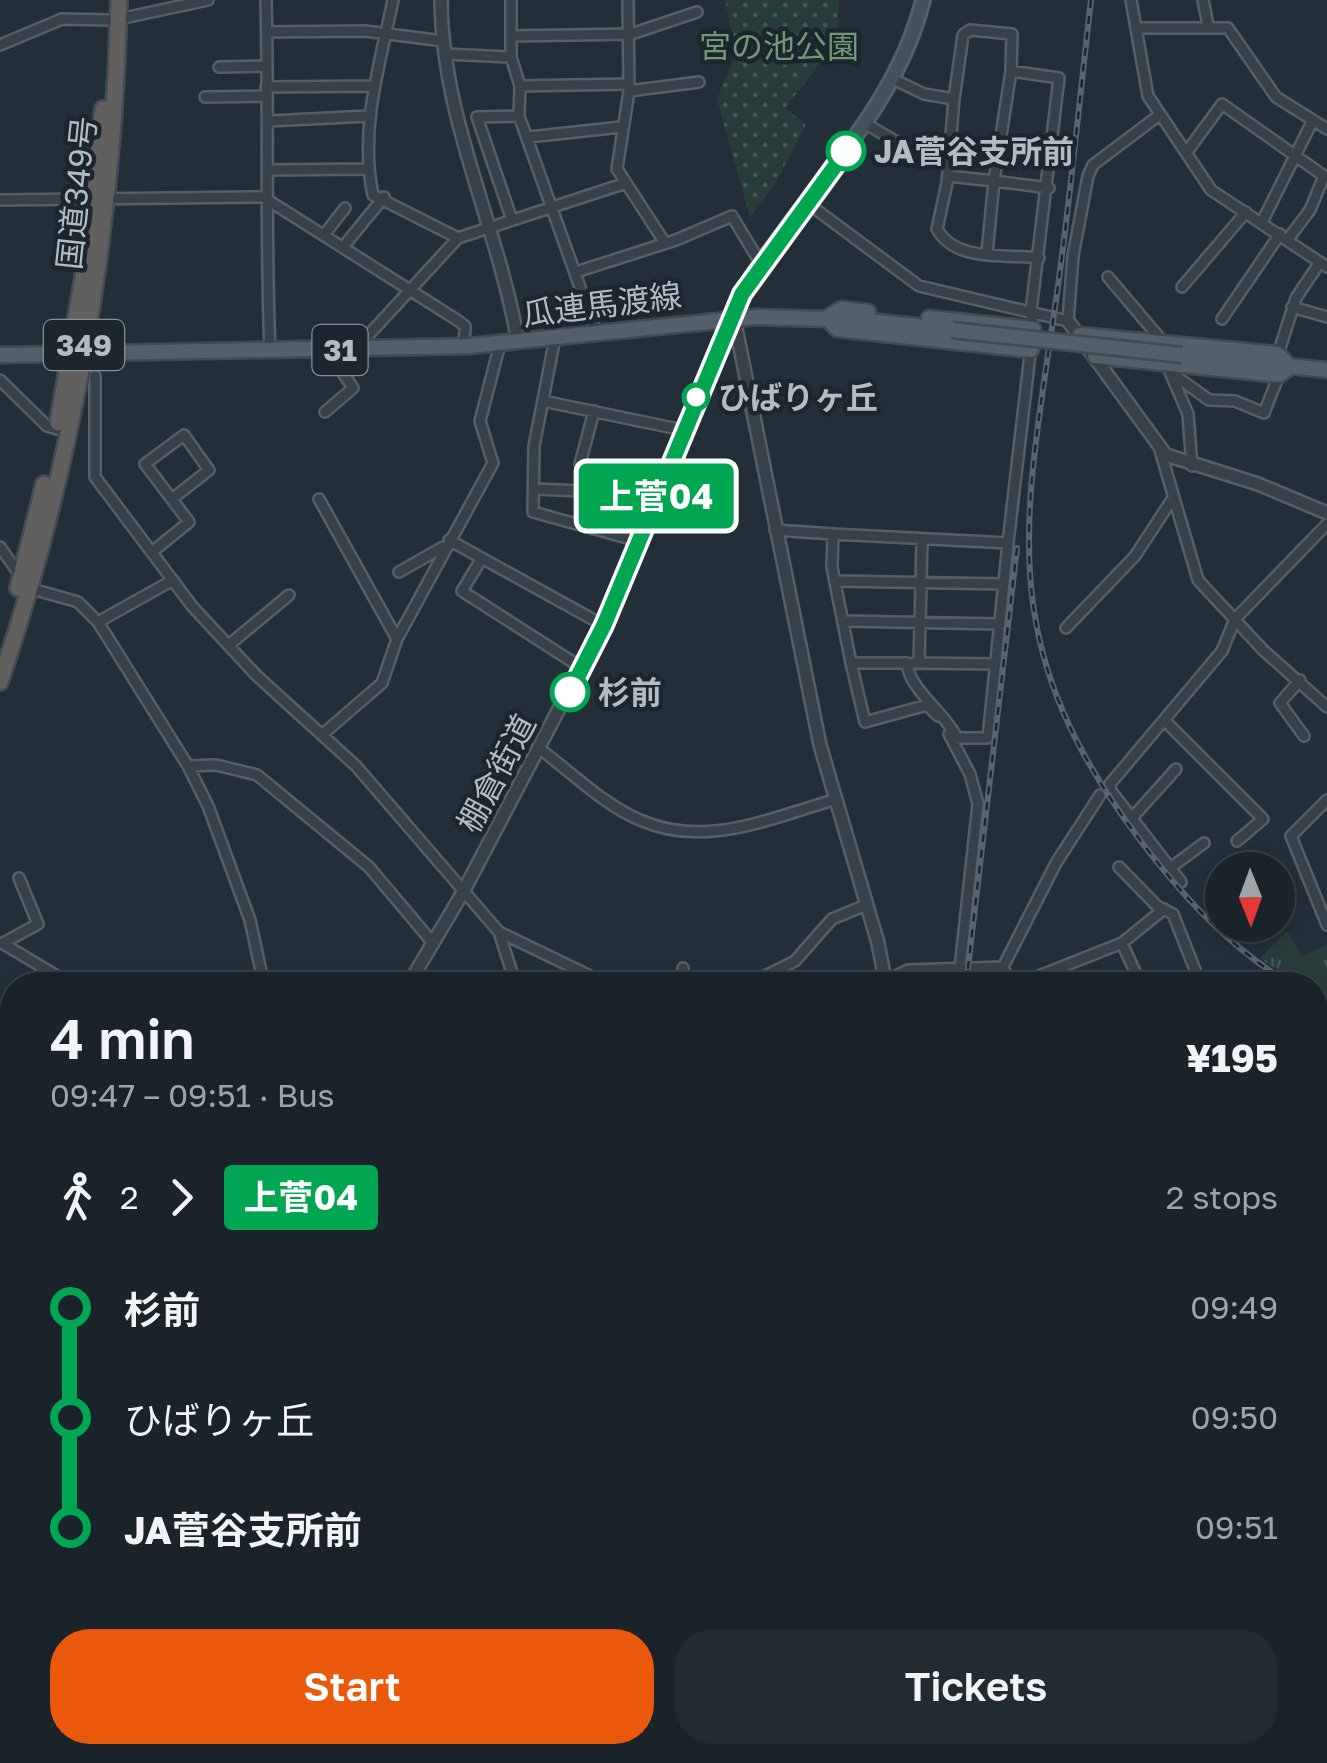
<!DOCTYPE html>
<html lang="en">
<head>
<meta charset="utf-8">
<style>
	body { margin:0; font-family:"Golos Text","Noto Sans JP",sans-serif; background:#232b32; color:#f1f3f6; height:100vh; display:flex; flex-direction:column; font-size:38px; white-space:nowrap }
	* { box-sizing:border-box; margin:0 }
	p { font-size:32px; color:#9fa4a8 }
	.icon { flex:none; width:55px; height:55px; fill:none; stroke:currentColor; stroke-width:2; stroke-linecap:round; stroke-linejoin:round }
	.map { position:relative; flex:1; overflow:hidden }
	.panel { position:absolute; left:0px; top:972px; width:1328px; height:792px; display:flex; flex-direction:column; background:#1a232a; border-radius:40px 40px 0 0; box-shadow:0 5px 15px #0003,0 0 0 2px #384047 }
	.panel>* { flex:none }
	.badge { padding:0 20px; border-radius:8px; font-size:35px; line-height:65px }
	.needle { width:65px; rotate:179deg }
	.buttons { position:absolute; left:1205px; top:852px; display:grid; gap:20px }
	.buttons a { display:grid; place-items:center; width:90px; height:90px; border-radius:50%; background:#1a232a; box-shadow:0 5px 15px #0003,0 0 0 2px #384047; font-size:50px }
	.map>.badge { position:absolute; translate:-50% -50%; box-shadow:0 0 0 5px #fff }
	.legs { display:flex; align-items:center; gap:15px; height:110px; padding:0 50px; font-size:32px }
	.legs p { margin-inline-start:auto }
	.head { display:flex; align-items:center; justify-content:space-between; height:170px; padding:0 50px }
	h1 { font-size:55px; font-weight:600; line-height:75px }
	.action { display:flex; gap:20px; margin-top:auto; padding:20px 50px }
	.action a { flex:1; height:115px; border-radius:40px; background:#ea580c; color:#fff; font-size:40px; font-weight:600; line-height:115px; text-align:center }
	.action a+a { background:#232b32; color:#f1f3f6 }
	ul { padding:0 50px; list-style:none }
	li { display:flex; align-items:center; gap:35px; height:110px; font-size:38px }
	li i { display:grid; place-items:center; width:15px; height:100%; margin:0 12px; background:currentColor }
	li i::after { content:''; width:25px; height:25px; margin:-12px; border:8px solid; border-radius:50%; background:#1a232a }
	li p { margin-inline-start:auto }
	li:first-child i { background:linear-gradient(#0000 50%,currentColor 0) }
	li:last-child i { background:linear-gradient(currentColor 50%,#0000 0) }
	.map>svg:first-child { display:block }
</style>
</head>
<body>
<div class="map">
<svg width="1327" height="1763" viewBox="0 0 1327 1763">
	<defs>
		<pattern id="grass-tufts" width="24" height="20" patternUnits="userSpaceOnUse" patternTransform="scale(2.5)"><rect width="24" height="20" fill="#283d3b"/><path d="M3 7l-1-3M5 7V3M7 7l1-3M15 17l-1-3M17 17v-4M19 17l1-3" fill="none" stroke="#455756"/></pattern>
		<pattern id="forest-firs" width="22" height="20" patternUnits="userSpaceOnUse" patternTransform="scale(2.5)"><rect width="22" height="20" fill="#283d3b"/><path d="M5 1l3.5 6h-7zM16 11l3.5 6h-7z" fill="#455756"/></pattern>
		<pattern id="park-dots" width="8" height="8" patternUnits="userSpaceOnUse" patternTransform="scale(2.5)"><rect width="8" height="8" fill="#283d3b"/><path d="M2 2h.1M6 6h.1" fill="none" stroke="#455756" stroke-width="1.8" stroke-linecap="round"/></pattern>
	</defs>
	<rect width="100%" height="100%" fill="#232f38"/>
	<path fill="url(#grass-tufts)" d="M1287 931 1302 956 1327 945V1003L1315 996V985H1298L1260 958Z"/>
	<path fill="url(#forest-firs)" d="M1056 1752 1060 1757 1055 1763H952L953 1753Z"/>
	<path fill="url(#park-dots)" d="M725 0H839L837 42 785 108 806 125 775 184 750 217 717 99 736 53Z"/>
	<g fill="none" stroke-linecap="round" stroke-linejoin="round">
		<g stroke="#545f67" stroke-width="14">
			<path id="minor" d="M266 0C269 118 265 233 270 351
				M393 0C380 64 359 129 373 195L458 238 623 184
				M628 0 629 91 617 169 665 243
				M1131 0 1148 96 1211 190 1327 267
				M1203 0 1208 25
				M119 19 208 0
				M1138 28H1228L1276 97 1327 129
				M267 32 365 31 443 41
				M511 36 631 34 697 12
				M0 45 62 19 108 20
				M444 54 511 57V0
				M511 57 520 86
				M219 67 266 66
				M893 79 924 94 954 99 963 35 970 30 1012 34 1011 71 1059 78 1031 311 1033 331
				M266 87 375 86
				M629 91 699 82
				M205 97 266 96
				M954 99 947 183 937 229C955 262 1005 254 1039 258
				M269 121 369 116
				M866 124 916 153 950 156
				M529 137 621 127
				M1186 153 1222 104 1324 176 1310 210 1288 239
				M268 170 367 169
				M948 176 994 181 1011 71
				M0 200 263 197 457 320 465 326 464 346
				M806 202 919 286 1068 321 1073 256 1088 176 1093 165 1158 116
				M512 220 477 117 519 116
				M1262 222 1313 120
				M324 235 345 208
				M343 247 384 197
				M987 253 994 181 1049 188
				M576 272 676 240 732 216 761 264
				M1108 277 1163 342
				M1182 287 1246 212
				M1292 307 1327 317
				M1222 319 1280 234
				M596 332 519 116 520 86 629 84
				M555 338 534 446 533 512 638 541
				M1278 354 1296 298 1320 262
				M95 376V477L192 606 256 675 356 766 499 932 609 985
				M0 380 47 426 57 429
				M543 401 683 430
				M325 412 353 388 339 367 458 238
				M1160 450 1198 580 1263 650 1327 707
				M580 464 594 411
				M1192 466 1188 414 1170 372 1209 400 1235 401 1264 413 1279 375
				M536 489 580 491
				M319 499 397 639
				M775 530 833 534
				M833 534 1008 543 988 738H957C945 712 909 690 907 663H851L832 567Z
				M449 540 603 625
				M1008 543 1031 346
				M0 547 29 588 78 602 98 622 188 766 208 806 250 920 264 985
				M152 552 189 522 145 464 184 435 209 470 172 499
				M482 558 462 591 582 668
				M399 572 443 547
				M835 581 1003 584
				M843 621 999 624
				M98 622 173 580
				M1066 628 1135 556 1173 498
				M230 644 289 595
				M851 663 865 722 927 705 938 716
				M914 663 994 664
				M919 663 922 542
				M1300 680 1280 703 1304 736
				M1164 720 1263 819 1237 841
				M323 734 382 683 397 639 493 463 480 421 500 344
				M949 734 970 774 978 804 960 968
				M540 749C571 772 604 805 640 820 705 849 770 818 834 800
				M188 766 216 765 257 775 369 867 433 943
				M1327 800 1291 836 1327 925
				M1131 819 1176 769
				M1119 867 1157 906 1173 914 1201 985
				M1169 869 1204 843
				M1181 882 1111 791 1110 784 1222 651 1235 619 1327 524
				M499 932 516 985
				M2 943 72 985
				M3 943 38 924 19 878
				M1122 943 1141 985
				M683 968 685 985
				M886 981 908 970 1003 967
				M747 985 795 961 832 919 866 905
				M1011 985 1003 967 1056 863 1100 795
				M1016 985 1122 943 1164 909
				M1315 1027 1327 1028
				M1315 1078 1327 1066
				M0 1134 12 1136
				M1315 1194 1327 1182
				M0 1246 12 1223 9 1216
				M1315 1321 1327 1316
				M0 1410 12 1435
				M1315 1640 1327 1634
				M1315 1647 1327 1674
				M1315 1746 1327 1753
				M320 1752V1763
				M415 1763 420 1752
				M485 1763 502 1752
				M629 1763 644 1752"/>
		</g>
		<g stroke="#545f67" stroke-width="16">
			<path id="tertiary" d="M441 0C442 121 498 225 518 342
				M734 318 820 745 878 943 886 985
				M1068 321 1166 455 1258 484 1327 513
				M408 985 462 894 603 625 719 341 734 318
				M0 1586 12 1564
				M934 1752 937 1763"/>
		</g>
		<g stroke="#545f67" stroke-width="18">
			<path id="secondary" d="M734 318C742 283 768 254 789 225 842 154 901 88 923 0"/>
		</g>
		<g stroke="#3f4a52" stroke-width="19">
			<path id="primary" d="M868 312 841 309 827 318 837 329 1031 350
				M929 318 1033 329
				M1080 335 1278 354 1290 367
				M0 355 469 346 757 317 860 320 952 330
				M1182 355 1327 370
				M1095 356 1279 375 1290 367"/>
		</g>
		<g stroke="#414c54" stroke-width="20">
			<path id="trunk" d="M58 423 88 248 103 109
				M18 588 44 484
				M0 682C74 464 114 229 119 0"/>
		</g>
		<g stroke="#414c54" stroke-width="22">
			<path id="motorway" d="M1315 1125 1327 1113
				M1315 1146 1327 1133
				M545 1763 561 1752
				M571 1763 587 1752"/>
		</g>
		<use href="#minor" stroke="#364149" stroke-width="9"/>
		<use href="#tertiary" stroke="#364149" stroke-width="11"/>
		<use href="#secondary" stroke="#44505c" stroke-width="12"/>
		<use href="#primary" stroke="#546069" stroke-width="14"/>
		<use href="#trunk" stroke="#61605e" stroke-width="15"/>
		<use href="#motorway" stroke="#6e6054" stroke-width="18"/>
		<g stroke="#586570" stroke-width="6">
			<path id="rail" d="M1091 0C1080 95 1071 191 1058 286 1026 515 988 639 1140 840 1183 897 1230 948 1292 985
				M966 985 1017 548
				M1315 999 1327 1006
				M876 1763 878 1752"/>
		</g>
		<use href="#rail" stroke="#1b262e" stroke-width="2.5" stroke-dasharray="8" stroke-linecap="butt"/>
		<g stroke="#3f4a52" stroke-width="19" stroke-linecap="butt">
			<path id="primary-bridge" d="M952 330 1182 355"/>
		</g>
		<use href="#primary-bridge" stroke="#546069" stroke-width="14"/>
	</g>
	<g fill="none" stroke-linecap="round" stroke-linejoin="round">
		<g stroke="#fff" stroke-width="22">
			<path id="line-1" d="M570 692 604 625 742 294 846 151"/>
		</g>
		<use href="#line-1" stroke="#00a651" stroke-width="15"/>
	</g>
	<g fill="#fff" stroke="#00a651" stroke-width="5">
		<circle cx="846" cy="151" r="18"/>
		<circle cx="696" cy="397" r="12"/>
		<circle cx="570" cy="692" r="18"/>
	</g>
	<g text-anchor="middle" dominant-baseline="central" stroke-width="9" stroke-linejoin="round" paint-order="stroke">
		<g fill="#1b262e" stroke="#848f98" stroke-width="2.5">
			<rect x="44" y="320" width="80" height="50" rx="8"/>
			<rect x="312.5" y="325" width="55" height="50" rx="8"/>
		</g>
		<g font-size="30" font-weight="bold" fill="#b1bcc5">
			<text x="84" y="345">349</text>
			<text x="340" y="350">31</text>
		</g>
		<g font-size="32" fill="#709a74" stroke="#1b262e">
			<text x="779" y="46">宮の池公園</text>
		</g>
		<g font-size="32" font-weight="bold" fill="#b1bcc5" stroke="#1b262e" text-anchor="start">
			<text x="874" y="151">JA菅谷支所前</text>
			<text x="718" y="397">ひばりヶ丘</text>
			<text x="598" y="692">杉前</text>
		</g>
		<g font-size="32" fill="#b1bcc5" stroke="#1b262e">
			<text transform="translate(76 193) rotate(-84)">国道349号</text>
			<text transform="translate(602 304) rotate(-7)">瓜連馬渡線</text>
			<text transform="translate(496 773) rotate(-62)">棚倉街道</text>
		</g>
	</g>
</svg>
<div class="buttons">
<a><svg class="needle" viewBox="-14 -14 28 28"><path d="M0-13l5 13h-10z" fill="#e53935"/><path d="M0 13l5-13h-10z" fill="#9fa4a8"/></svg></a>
</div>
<b class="badge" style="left:656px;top:496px;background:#00a651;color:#fff">上菅04</b>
<section class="panel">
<div class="head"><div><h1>4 min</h1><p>09:47 – 09:51 · Bus</p></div><b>¥195</b></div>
<div class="legs"><svg class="icon" aria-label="walk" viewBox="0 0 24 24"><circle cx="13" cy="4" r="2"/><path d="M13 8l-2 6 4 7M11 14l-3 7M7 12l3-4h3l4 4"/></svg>2<svg class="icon" aria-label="forward" viewBox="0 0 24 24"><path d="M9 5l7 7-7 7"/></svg><b class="badge" style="background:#00a651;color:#fff">上菅04</b><p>2 stops</p></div>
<ul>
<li><i style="color:#00a651"></i><b>杉前</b><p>09:49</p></li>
<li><i style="color:#00a651"></i><span>ひばりヶ丘</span><p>09:50</p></li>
<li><i style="color:#00a651"></i><b>JA菅谷支所前</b><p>09:51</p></li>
</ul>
<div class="action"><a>Start</a><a>Tickets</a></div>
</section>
</div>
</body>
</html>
